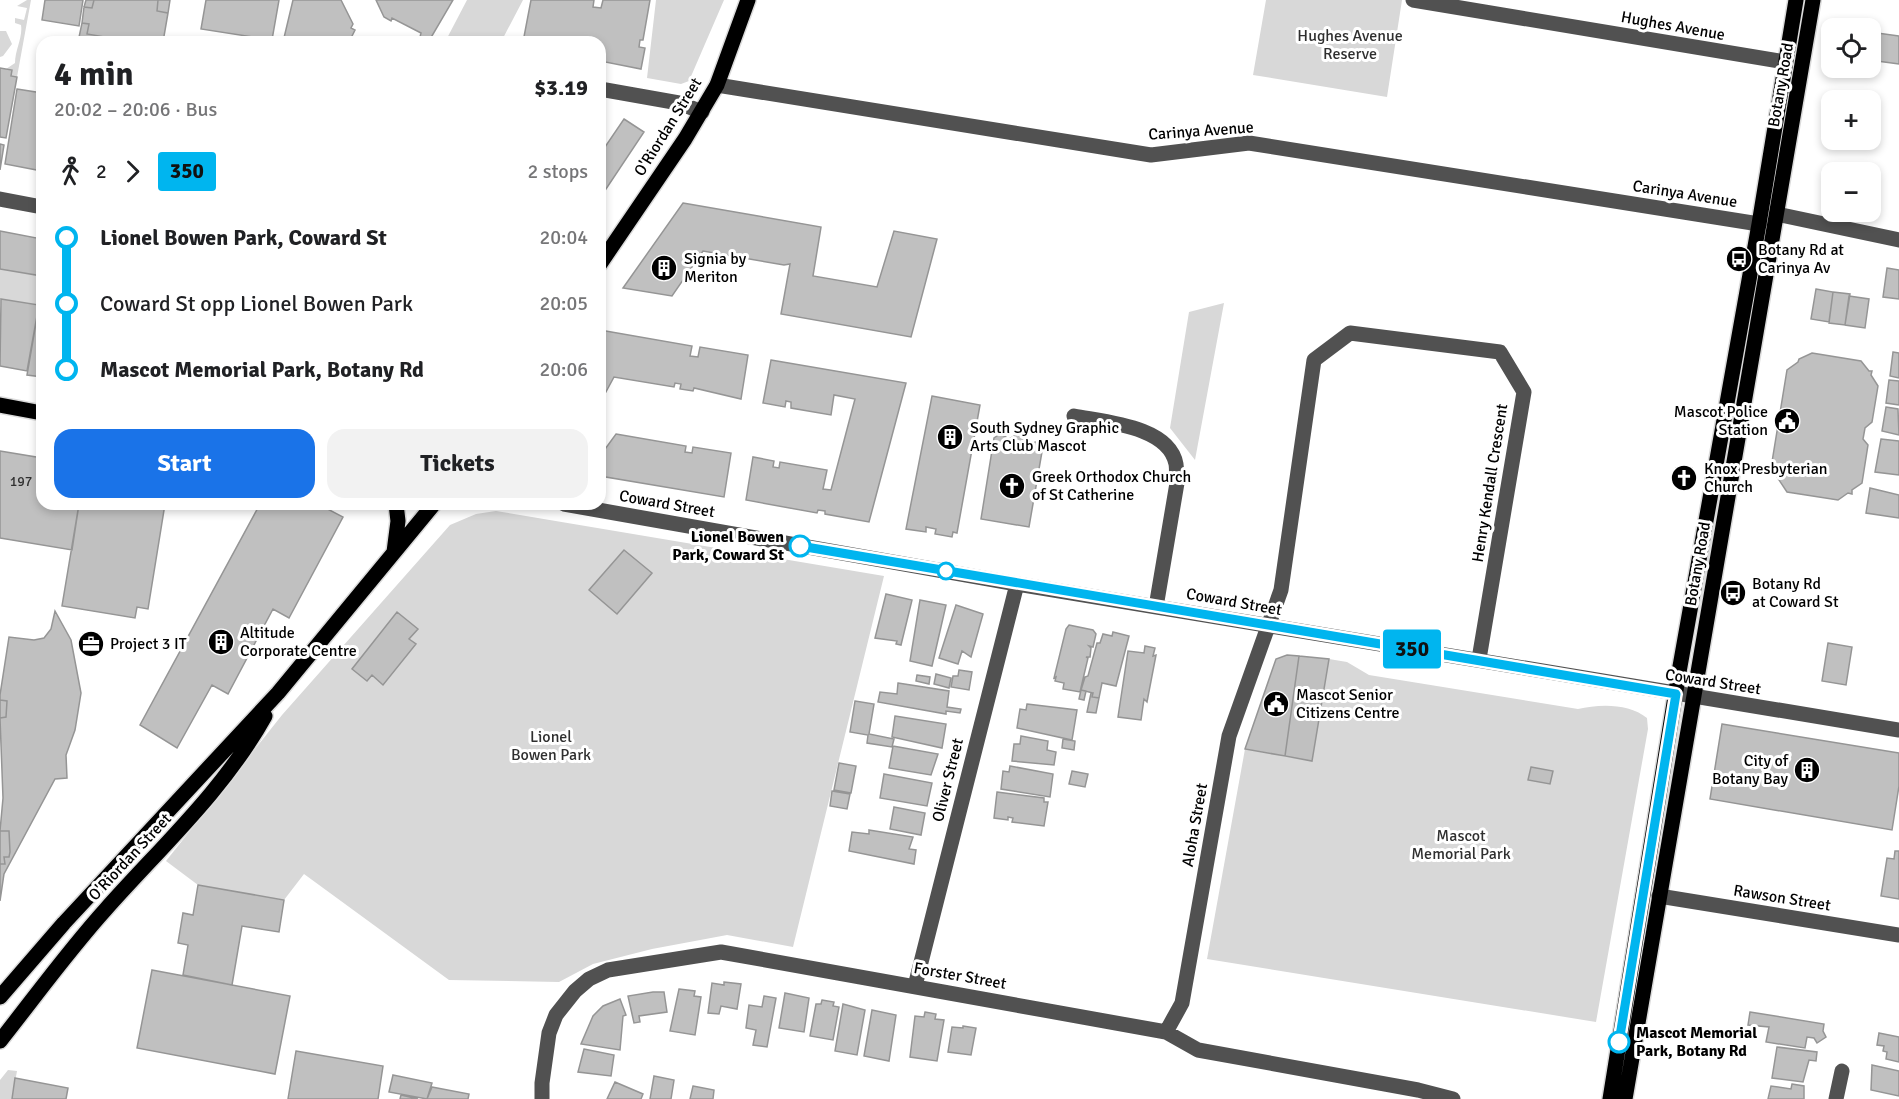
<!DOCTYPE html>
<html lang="en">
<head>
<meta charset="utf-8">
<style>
	body { margin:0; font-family:Signika,sans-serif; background:#f2f2f2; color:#202124; height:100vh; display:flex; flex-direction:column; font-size:22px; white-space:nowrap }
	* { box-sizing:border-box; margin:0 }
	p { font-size:20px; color:#757577 }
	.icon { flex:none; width:33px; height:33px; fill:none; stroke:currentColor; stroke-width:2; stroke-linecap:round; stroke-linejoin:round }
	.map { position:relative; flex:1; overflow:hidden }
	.drawer { position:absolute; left:36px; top:36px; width:570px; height:474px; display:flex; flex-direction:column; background:#fff; border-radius:18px; box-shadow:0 3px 9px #0003 }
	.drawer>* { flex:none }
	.badge { padding:0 12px; border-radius:4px; font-size:21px; line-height:39px }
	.controls { position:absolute; left:1821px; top:18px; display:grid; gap:12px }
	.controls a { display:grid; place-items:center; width:60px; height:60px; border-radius:12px; background:#fff; box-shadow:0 3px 9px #0003; font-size:30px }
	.map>.badge { position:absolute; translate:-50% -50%; box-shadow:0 0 0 3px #fff }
	.legs { display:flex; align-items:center; gap:9px; height:66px; padding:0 18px; font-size:20px }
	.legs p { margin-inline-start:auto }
	.summary { display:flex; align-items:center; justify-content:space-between; height:102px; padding:0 18px }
	h1 { font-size:33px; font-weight:800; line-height:45px }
	.cta { display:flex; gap:12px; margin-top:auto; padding:12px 18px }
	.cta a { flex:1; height:69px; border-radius:18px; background:#1a73e8; color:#fff; font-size:24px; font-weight:800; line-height:69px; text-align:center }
	.cta a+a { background:#f2f2f2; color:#202124 }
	ul { padding:0 18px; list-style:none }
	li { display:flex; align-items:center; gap:21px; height:66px; font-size:22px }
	li i { display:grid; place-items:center; width:9px; height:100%; margin:0 8px; background:currentColor }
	li i::after { content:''; width:15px; height:15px; margin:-8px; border:4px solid; border-radius:50%; background:#fff }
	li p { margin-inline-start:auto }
	li:first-child i { background:linear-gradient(#0000 50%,currentColor 0) }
	li:last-child i { background:linear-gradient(currentColor 50%,#0000 0) }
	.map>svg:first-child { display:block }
</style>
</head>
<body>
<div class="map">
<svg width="1899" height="1099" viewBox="0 0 1899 1099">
	<rect width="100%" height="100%" fill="#fff"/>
	<path fill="#d8d8d8" d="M27 0H31L17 77 11 76 12 70 6 69 15 63C15 50 23 37 21 25L15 23V18L24 20 27 8 17 6Z
		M467 0H523L501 42H445Z
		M656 0H724L689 81 681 84 647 78Z
		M1266 0H1402L1387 97 1253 75Z
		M0 31H6L12 44 3 56 0 57Z
		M0 269 42 276 39 305 1 299 0 304Z
		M1224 303 1195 460 1170 428 1189 312Z
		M496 511 884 576 793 947 727 935 652 949 593 964 559 982 449 980 304 874 284 900 198 885 166 861 282 715 450 525 476 514Z
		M1329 659 1347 662 1369 675 1578 709C1599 704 1629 703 1647 718L1648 729 1596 1022 1207 959 1245 749 1312 761Z
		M8 1070 17 1071 12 1099H0V1080Z"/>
	<path fill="#c0c0c0" stroke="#959595" stroke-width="1.5" d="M45 0H83L79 26 42 20Z
		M86 0H94L92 8 84 7Z
		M94 0H158L157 11 168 13 163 42H133L87 34 89 24 82 23 84 7 92 8Z
		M158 0H170L168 13 157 11Z
		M206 0H279L272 40 201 29Z
		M293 0H341L353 24 351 28 355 30 349 42H283Z
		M376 0H453L429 41 420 37 421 33 392 18 391 21 384 17Z
		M531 0H594L593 7 601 8 603 0H650L643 40H640L639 47 645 48 641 69 600 61V42H523Z
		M82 23 89 24 87 34 133 42H78Z
		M1870 32 1899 36V64L1870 60Z
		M0 68 12 70 11 76 17 77 6 138 0 137Z
		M17 89 42 93V171L5 164Z
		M624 119 644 132 600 198V148L603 150Z
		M600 120 605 121 600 146Z
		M0 144 4 145 0 170Z
		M683 203 821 227 813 276 877 287 894 231 937 239 911 337 781 314 790 264 784 265 703 251 672 296 623 288Z
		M0 231 42 239V276L0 269Z
		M1887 268 1899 270V299L1883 297Z
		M42 288V377L27 375Z
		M1816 289 1833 292 1829 322 1811 319Z
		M1833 292 1850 294 1845 325 1829 323Z
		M1849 296 1869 299 1865 328 1845 325Z
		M1 299 39 305 27 371 0 366Z
		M600 330 692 346 690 356 698 357 700 347 748 355 741 399 694 388 693 391 680 389 681 384 675 383 674 387 614 377 600 403Z
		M1893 352 1899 353V378L1890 376Z
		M1812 353 1861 361 1869 371H1872L1871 375 1878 386 1872 422 1865 428 1863 439 1868 445 1862 483 1852 490V494L1848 493 1838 500 1787 492 1771 468 1787 370 1798 362 1799 359Z
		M771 360 906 383 869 522 825 514V511L818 510 817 513 746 500 753 457 774 461 773 467 779 468 780 462 827 470 823 489 831 490 855 399 834 395 831 415 791 408V402L786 401 785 407 763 403Z
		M1889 380 1899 381V405L1886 403Z
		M932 396 980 405 957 533 953 532 952 537 935 534 936 529 926 527V532L906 529Z
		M1886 407 1898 409 1899 435 1882 431Z
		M616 434 686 446 685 452 692 453 693 447 731 453 724 497 600 476V456Z
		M1000 434 1006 437 1007 440 1016 435 1023 436 1030 444 1039 441 1043 446 1029 527 981 519 994 438Z
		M1881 439 1899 441V475L1875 472Z
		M0 451 42 458V504H79L72 550 0 538Z
		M1870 488 1899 495V518L1866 513Z
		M79 504H165L148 609 137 607 135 618 62 606Z
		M260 504H318L343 517 289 618 273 609 228 694 212 685 177 748 140 725Z
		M624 550 652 573 617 614 589 590Z
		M886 594 912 600 901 645 896 644 897 641 875 638Z
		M920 600 946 605 932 666 910 661Z
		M956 605 983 614 971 657 962 651 958 664 939 658Z
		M55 611 71 640 81 693 75 730 66 755 67 778 55 779 4 874 0 901V864H5L4 857H9L10 852 9 831H0L3 798 0 718 6 717 7 701 0 700V695L9 637 34 640 44 638 51 629Z
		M397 612 418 629 409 639 416 644 383 685 372 675 367 681 352 669Z
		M1069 625 1093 630 1096 634 1093 647 1089 646 1091 648 1090 657H1086L1088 658 1080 692 1063 689 1064 683 1055 681 1056 677 1054 678 1066 629Z
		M1113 632 1129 636 1116 686 1102 683 1099 698 1092 697 1093 693 1081 690 1085 677 1088 676 1097 643H1100L1103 634 1112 636Z
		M1828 643 1852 647 1846 685 1822 681Z
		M1145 646 1155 648 1153 656 1156 655 1147 702 1144 699 1141 720 1118 717 1128 651 1144 653Z
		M1287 655 1299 656 1285 756 1245 749 1276 659Z
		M1299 656 1329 659 1312 761 1285 756Z
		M959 670 972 672 969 690 951 687 953 676H958Z
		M936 674 951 678 949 688 934 684Z
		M917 675 930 677 929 684 916 681Z
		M898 683 949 691 947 707 961 709 960 713 946 711V714L878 702 880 692 897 694Z
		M1081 690 1086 691 1084 700 1079 699Z
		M1091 693H1093L1092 697 1099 698 1096 713 1087 712Z
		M0 700 7 701 6 717 0 718Z
		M855 701 874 704 869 734 894 739 892 747 867 743 868 735 850 732Z
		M1027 704 1077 710 1072 740 1017 728 1020 709 1026 710Z
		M895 716 946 724 942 748 892 737Z
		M1722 724 1899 753V786L1892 830 1710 799Z
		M1021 736 1048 741 1047 750 1056 752 1054 765 1012 761 1014 744H1020Z
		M1063 739 1075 741 1074 750 1062 748Z
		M893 746 938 754 931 775 889 768Z
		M839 763 856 766 851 793 834 790Z
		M1010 766 1053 774 1050 797 1001 789 1003 771 1009 772Z
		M1531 767 1553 771 1550 784 1528 780Z
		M1072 771 1088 774 1085 787 1069 784Z
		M884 774 932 783 927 806 880 798Z
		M832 791 850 794 847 809 830 806Z
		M997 792 1044 798V802H1048L1044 826 1012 822 1013 818 1008 817V820L994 818Z
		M894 807 925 813 921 835 890 829Z
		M869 830 913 837 909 849 916 850 914 864 849 851 852 832 869 834Z
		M0 831H9L10 852 9 857H4L5 864H0Z
		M1895 851H1899V899L1881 896 1887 858 1894 859Z
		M198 885 284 900 279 932 242 926 232 985 183 975 188 945 178 943 183 913 193 915Z
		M152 970 290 996 275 1074 137 1048Z
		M724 982 741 984 737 1009 721 1006 719 1014 708 1013 712 983 724 985Z
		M679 989 695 991 694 996 701 997 695 1035 670 1031Z
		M653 992H664L667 1012 639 1016 640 1022 634 1023 628 996Z
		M785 993 809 998 804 1032 779 1028Z
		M764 996 776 998 767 1047 753 1045 756 1030 746 1028 749 1005 762 1007Z
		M620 999 626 1015 623 1016 620 1050 581 1044 593 1016 603 1006Z
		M822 1000 834 1002 833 1006 839 1007 833 1040 810 1036 816 1004H821Z
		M843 1004 865 1010 857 1055 835 1051Z
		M872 1010 896 1015 889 1061 864 1056Z
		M925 1012 936 1014 935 1019 944 1020 937 1061 910 1057 915 1016 924 1017Z
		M1750 1012 1824 1024 1823 1031 1826 1037 1817 1043 1814 1038 1807 1037 1805 1048 1766 1042 1769 1027 1748 1025Z
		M963 1026 976 1028 971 1055 948 1052 952 1027 963 1028Z
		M1879 1033 1899 1037V1062L1886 1059 1887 1052 1883 1051 1884 1046 1877 1045Z
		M1777 1047 1817 1052 1816 1061 1809 1060 1803 1082 1772 1078Z
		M584 1049 614 1055 611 1076 578 1072Z
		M296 1051 383 1066 378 1099H288Z
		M1872 1065 1899 1071V1096L1871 1090Z
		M393 1075 432 1083 427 1099 389 1092Z
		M654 1076 674 1080 671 1099H650Z
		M15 1078 68 1088 66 1099H12Z
		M615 1082 643 1094 641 1099H607Z
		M1792 1084 1804 1086V1099H1768L1771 1086 1791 1089Z
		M693 1086 714 1090 713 1099H690Z
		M432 1087 469 1094 468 1099H427Z
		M401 1095 418 1099H400Z"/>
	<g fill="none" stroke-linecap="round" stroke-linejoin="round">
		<g stroke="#dbdbdb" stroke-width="18">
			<path id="major" d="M600 264 685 139 717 85 748 0
				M0 405 42 413
				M394 552 398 521 396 504
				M0 997 64 923 278 693 434 504
				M0 1041C35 997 68 951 106 909 161 847 224 790 265 716
				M1610 1099 1679 672 1759 224 1796 0
				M1625 1099 1813 0"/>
		</g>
		<path stroke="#515151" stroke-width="15" d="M1413 0 1785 62
			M717 85 1151 155 1249 143 1759 224
			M600 89 679 103 702 112
			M0 199 42 207
			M1777 214 1899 240
			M1074 416C1104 422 1169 426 1176 464 1177 470 1176 477 1177 483L1156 607
			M564 504 1017 584 1899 730
			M1659 896 1899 935
			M915 986 1017 584
			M1166 1032 1182 1003 1229 736 1281 590 1314 360 1350 333 1500 352 1524 392 1479 659
			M542 1099V1083L549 1033 556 1015 575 991 589 979 608 970 721 952 1166 1032 1198 1050 1418 1090 1453 1099
			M1836 1099 1842 1071"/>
		<use href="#major" stroke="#000" stroke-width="15"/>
	</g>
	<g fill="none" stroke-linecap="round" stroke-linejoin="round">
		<g stroke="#fff" stroke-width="14">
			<path id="line-1" d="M800 546 1676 694 1619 1042"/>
		</g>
		<use href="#line-1" stroke="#00b5ef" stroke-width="9"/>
	</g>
	<defs>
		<g id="bus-disc" transform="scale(1.35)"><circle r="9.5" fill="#000" stroke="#fff"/><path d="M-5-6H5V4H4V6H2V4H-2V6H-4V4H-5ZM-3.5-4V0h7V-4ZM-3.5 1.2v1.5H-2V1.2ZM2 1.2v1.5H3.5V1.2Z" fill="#fff"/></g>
		<g id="building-disc" transform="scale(1.35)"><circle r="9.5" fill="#000" stroke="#fff"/><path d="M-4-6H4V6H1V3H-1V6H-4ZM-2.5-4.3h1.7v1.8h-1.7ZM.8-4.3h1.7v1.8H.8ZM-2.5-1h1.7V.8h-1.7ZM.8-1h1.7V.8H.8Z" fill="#fff"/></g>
		<g id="civic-disc" transform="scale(1.35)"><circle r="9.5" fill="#000" stroke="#fff"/><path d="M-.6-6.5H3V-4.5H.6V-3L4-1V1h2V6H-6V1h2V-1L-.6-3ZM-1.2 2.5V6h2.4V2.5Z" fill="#fff"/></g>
		<g id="church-disc" transform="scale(1.35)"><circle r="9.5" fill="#000" stroke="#fff"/><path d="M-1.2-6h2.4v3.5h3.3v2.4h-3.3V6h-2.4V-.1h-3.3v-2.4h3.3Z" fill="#fff"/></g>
		<g id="office-disc" transform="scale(1.35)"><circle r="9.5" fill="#000" stroke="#fff"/><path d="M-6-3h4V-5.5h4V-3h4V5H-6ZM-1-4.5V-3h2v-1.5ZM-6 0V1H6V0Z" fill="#fff"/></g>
	</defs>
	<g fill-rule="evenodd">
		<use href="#bus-disc" x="1739" y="259"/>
		<use href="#building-disc" x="664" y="268"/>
		<use href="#civic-disc" x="1787" y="421"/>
		<use href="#building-disc" x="950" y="437"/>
		<use href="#church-disc" x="1684" y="478"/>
		<use href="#church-disc" x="1012" y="486"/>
		<use href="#bus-disc" x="1733" y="593"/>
		<use href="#building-disc" x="221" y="642"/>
		<use href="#office-disc" x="91" y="644"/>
		<use href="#civic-disc" x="1276" y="704"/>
		<use href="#building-disc" x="1807" y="770"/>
	</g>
	<g fill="#fff" stroke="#00b5ef" stroke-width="3">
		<circle cx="800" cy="546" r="10"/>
		<circle cx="946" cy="571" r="8"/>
		<circle cx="1619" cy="1042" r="10"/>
	</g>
	<g text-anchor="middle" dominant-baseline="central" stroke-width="6" stroke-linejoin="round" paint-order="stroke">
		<g font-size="14" fill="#303030">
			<text x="21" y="481">197</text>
		</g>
		<g font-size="16" fill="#000" stroke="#fff">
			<text transform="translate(1673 26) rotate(10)">Hughes Avenue</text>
			<text transform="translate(1781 85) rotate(-80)">Botany Road</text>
			<text transform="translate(668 127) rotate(-58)">O'Riordan Street</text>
			<text transform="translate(1201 131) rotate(-4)">Carinya Avenue</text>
			<text transform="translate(1685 194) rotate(9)">Carinya Avenue</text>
			<text transform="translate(1490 483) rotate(-81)">Henry Kendall Crescent</text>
			<text transform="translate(667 504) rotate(10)">Coward Street</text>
			<text transform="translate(1698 564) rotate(-80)">Botany Road</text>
			<text transform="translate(1234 602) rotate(10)">Coward Street</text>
			<text transform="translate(1713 682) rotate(9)">Coward Street</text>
			<text transform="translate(948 780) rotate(-76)">Oliver Street</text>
			<text transform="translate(1195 825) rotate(-80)">Aloha Street</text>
			<text transform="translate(130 857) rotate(-47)">O'Riordan Street</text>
			<text transform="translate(1782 898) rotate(9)">Rawson Street</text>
			<text transform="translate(960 976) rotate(10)">Forster Street</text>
		</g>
		<g font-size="16" fill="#2f2f2f" stroke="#fff">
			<text x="1350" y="36">Hughes Avenue<tspan x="1350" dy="18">Reserve</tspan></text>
			<text x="551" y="737">Lionel<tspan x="551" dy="18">Bowen Park</tspan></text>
			<text x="1461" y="836">Mascot<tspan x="1461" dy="18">Memorial Park</tspan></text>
		</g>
		<g font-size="16" fill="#000" stroke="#fff" text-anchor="start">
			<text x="1758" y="250">Botany Rd at<tspan x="1758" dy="18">Carinya Av</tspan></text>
			<text x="684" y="259">Signia by<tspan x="684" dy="18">Meriton</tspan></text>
			<text x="1768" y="412" text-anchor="end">Mascot Police<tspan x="1768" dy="18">Station</tspan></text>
			<text x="970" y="428">South Sydney Graphic<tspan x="970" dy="18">Arts Club Mascot</tspan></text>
			<text x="1704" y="469">Knox Presbyterian<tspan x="1704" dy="18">Church</tspan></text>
			<text x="1032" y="477">Greek Orthodox Church<tspan x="1032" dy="18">of St Catherine</tspan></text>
			<text x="1752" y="584">Botany Rd<tspan x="1752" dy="18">at Coward St</tspan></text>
			<text x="240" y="633">Altitude<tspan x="240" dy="18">Corporate Centre</tspan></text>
			<text x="110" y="644">Project 3 IT</text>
			<text x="1296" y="695">Mascot Senior<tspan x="1296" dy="18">Citizens Centre</tspan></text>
			<text x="1788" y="761" text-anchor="end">City of<tspan x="1788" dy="18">Botany Bay</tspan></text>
		</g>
		<g font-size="16" font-weight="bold" fill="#000" stroke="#fff" text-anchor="end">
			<text x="784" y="537">Lionel Bowen<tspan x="784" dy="18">Park, Coward St</tspan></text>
			<text x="1636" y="1033" text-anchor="start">Mascot Memorial<tspan x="1636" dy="18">Park, Botany Rd</tspan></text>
		</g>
	</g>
</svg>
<div class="controls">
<a><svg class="icon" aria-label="locate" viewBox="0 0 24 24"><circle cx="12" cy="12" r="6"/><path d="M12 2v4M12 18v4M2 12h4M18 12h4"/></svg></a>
<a>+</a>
<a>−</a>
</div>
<b class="badge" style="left:1412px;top:649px;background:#00b5ef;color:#111">350</b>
<section class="drawer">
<div class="summary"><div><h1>4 min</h1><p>20:02 – 20:06 · Bus</p></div><b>$3.19</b></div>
<div class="legs"><svg class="icon" aria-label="walk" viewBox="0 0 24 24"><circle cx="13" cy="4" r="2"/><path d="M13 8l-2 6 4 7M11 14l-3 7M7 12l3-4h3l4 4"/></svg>2<svg class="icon" aria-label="forward" viewBox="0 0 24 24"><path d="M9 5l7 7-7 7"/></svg><b class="badge" style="background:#00b5ef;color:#111">350</b><p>2 stops</p></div>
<ul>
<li><i style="color:#00b5ef"></i><b>Lionel Bowen Park, Coward St</b><p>20:04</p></li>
<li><i style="color:#00b5ef"></i><span>Coward St opp Lionel Bowen Park</span><p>20:05</p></li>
<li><i style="color:#00b5ef"></i><b>Mascot Memorial Park, Botany Rd</b><p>20:06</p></li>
</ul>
<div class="cta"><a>Start</a><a>Tickets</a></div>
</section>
</div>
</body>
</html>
